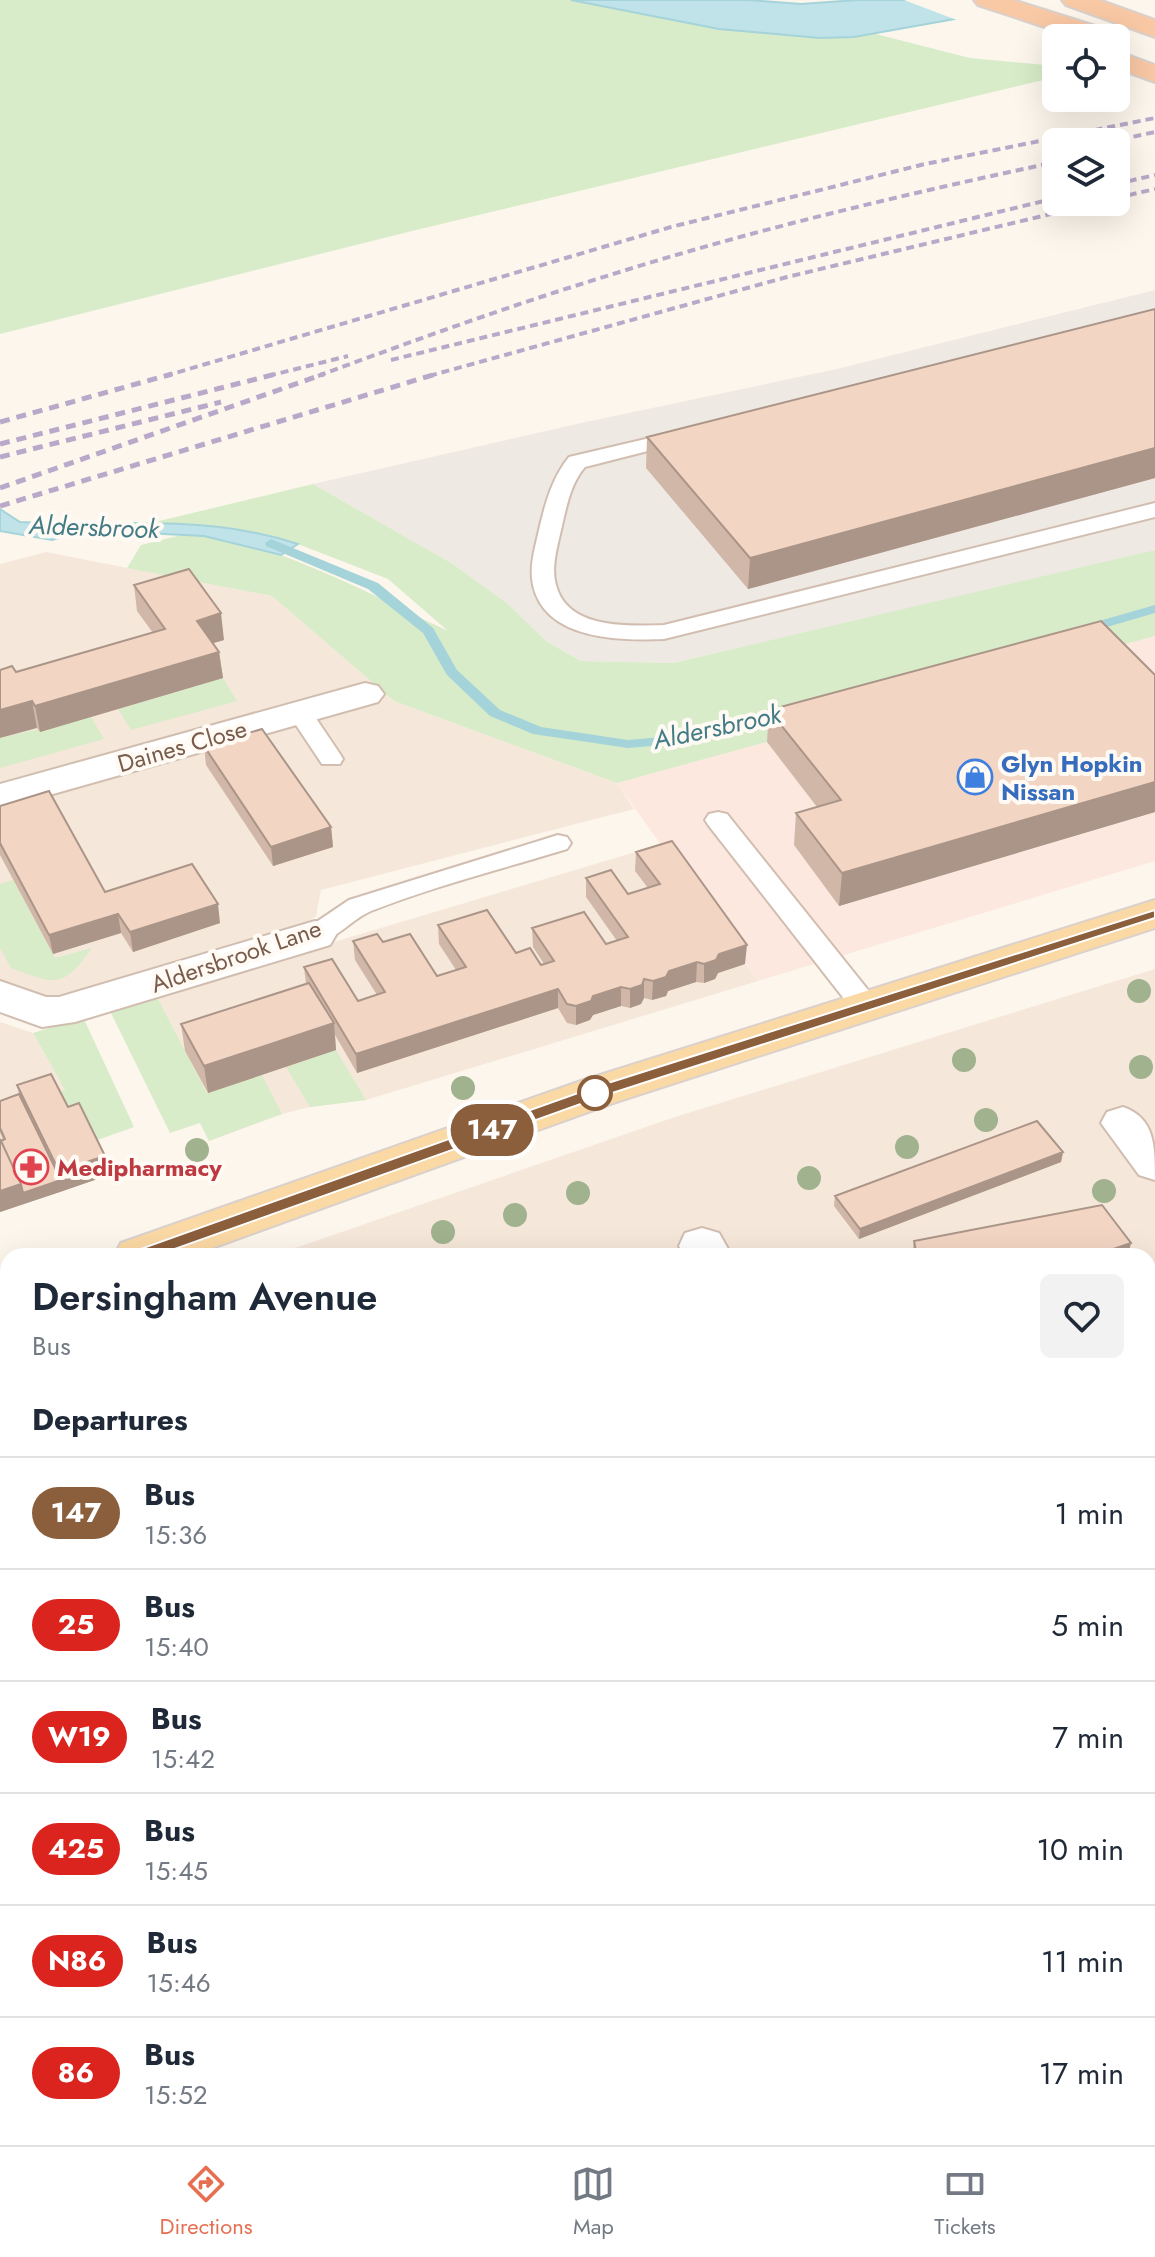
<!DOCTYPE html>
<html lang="en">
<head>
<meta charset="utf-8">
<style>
	body { margin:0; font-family:Jost,sans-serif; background:#f2f2f3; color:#1f2937; height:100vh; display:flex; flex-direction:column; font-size:30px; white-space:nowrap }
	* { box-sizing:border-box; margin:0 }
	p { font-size:26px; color:#747a83 }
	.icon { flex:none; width:44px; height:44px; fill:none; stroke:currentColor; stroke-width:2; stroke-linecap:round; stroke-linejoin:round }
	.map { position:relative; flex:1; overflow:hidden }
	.side { position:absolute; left:0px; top:1248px; width:1156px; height:898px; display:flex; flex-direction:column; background:#fff; border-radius:24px 24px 0 0; box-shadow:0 8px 32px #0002 }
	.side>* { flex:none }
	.badge { padding:0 16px; border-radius:26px; font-size:28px; line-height:52px }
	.tools { position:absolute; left:1042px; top:24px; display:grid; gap:16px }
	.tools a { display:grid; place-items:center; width:88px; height:88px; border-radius:12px; background:#fff; box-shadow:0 8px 32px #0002; font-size:40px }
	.map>.badge { position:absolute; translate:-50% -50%; box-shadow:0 0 0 4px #fff }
	h2 { padding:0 32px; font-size:30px; line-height:72px }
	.round { display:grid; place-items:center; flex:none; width:84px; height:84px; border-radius:12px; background:#f2f2f3 }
	.head { display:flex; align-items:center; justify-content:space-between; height:136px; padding:0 32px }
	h1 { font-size:38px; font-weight:600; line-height:60px }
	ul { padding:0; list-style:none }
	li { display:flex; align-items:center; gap:24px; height:112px; padding:0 32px; border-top:2px solid #e0e1e3 }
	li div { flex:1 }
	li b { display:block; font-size:30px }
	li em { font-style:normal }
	li .badge { min-width:88px; font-weight:700; text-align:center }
	.dock { display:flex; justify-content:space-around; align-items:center; height:112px; border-top:2px solid #e0e1e3; background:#fff; font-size:22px; color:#747a83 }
	.dock a { display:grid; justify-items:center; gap:4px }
	.dock .active { color:#e76f51 }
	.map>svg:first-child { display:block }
</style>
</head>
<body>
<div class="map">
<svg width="1155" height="2145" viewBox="0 0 1155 2145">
	<rect width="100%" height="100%" fill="#fdf6ec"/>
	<path fill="#f5e8da" d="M46 552 272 596 394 701 617 783 634 809 321 890 316 916 298 929 39 1000 0 985V564Z
		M659 845 758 981 366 1100 310 1107 282 1114 209 1141 207 1093 156 995Z
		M1155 969V2145H394V2138H1148V1256H272L675 1117Z
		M0 1022 33 1033 65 1090 56 1093 83 1123 109 1175 0 1212Z
		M8 1391V2138H255V2145H0V1395Z"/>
	<path fill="#fde8e0" d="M1155 636V861L758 981 617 783Z"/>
	<path fill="#efe9e4" d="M1155 290V550L1014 585 672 663 581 661 546 641 508 604 453 564 313 484 581 423 837 369Z"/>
	<path fill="#d8ecc9" d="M0 0H742L970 58 1056 66V77L412 231 0 334Z
		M313 484 453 564 508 604 546 641 581 661 673 663 1155 550V636L617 783 394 701 272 596 127 568 141 545C155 542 169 537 183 535 249 528 386 602 448 631L388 579 298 544 232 528 155 522Z
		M223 678 237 701 131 730 118 709Z
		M91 717 104 739 0 768V738Z
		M13 880 55 958 92 948C62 989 56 985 11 968L0 948V884Z
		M156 995 207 1093 262 1075 282 1114 209 1141 200 1123 170 1133 109 1009Z
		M83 1017 134 1127 92 1142 72 1127 55 1094 65 1090 33 1033Z
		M336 1050 366 1100 310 1107 286 1067Z"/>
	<path fill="#bfe3e8" stroke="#a5d3da" stroke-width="2" d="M571 0H748L801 4 857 0H1098L994 12 854 37 820 38 719 29Z
		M0 509 20 522C115 527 204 513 298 544L281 555 204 536 83 530 52 540 0 531Z"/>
	<path fill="#fdf6ec" d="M904 0H1102L1099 4 962 22Z"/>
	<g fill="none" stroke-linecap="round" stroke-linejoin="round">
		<path fill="#a5d3da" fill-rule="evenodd" d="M271 539 378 583 433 628 457 670 500 710 541 727 628 740 674 736 787 709 794 713 792 716 674 744 628 748 533 734 490 716 447 675 423 633 368 589 266 546 265 543Z
			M1155 605V613L1083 634 1076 630 1078 627Z"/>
		<g stroke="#d1beb0" stroke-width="4">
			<path id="service" d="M684 430 691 432 695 436 691 440 585 467C570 484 566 509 561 530 557 548 551 568 556 585 567 630 630 626 664 625L1155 503V517L664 639C620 641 545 640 533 585 529 567 535 548 539 530 545 504 552 478 569 457Z
				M300 706 309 708 340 754 343 759 340 764H322L288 713 291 708Z
				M718 812 727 814 876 1000 880 1007 876 1014 866 1016 856 1014 709 826 705 820 709 814Z
				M558 835 567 837 571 843 567 849C502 869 434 886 371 911 349 920 331 948 306 941L302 935 306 929 349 900Z"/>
		</g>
		<g stroke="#d1beb0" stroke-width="4">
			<path id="minor" d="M365 683 378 686 384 694 378 702 0 809V784Z
				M315 921 330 925 336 935 330 945 75 1022 42 1027 0 1012V981L46 997H59Z
				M1123 1107C1155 1118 1155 1146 1155 1180L1139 1175 1101 1123 1107 1112Z
				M702 1228 719 1233 732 1256H684L679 1246 685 1233Z
				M1155 1466V1509L1148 1511V1468Z
				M1148 1804H1155V1856H1148Z
				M1070 2138H1132L1134 2145H1072Z"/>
		</g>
		<g stroke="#d6c0b0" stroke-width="4">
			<path id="secondary" d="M297 2138H359V2145H297Z"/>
		</g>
		<g stroke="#dad1cd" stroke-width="4">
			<path id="primary" d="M1155 900V928L613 1103 190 1256H114L121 1243 581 1081Z
				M8 1284V1321L0 1323V1286Z"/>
		</g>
		<g stroke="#dad1cd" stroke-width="4">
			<path id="trunk" d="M974 0H1013L1114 32 1118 38 1116 41V38H1078L978 5Z
				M1062 0H1099L1155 20V37L1066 5Z
				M1116 51 1155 65V82L1116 68Z"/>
		</g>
		<use href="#service" fill="#fff" fill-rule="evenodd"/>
		<use href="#minor" fill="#fff" fill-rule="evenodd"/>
		<use href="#secondary" fill="#fff" fill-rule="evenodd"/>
		<use href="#primary" fill="#fbd9a5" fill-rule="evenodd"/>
		<use href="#trunk" fill="#f9c8a4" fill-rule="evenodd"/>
		<path stroke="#b9a8c9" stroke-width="4" stroke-dasharray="8 5" stroke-linecap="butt" d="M1108 142 1155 132
			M1116 184 1155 175
			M1116 198 1155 189
			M391 360 1056 198
			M165 376 671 227 925 164 1155 118
			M268 376 348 356
			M318 376C415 340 512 305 610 275 756 229 906 194 1056 162
			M429 376 787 277 1101 202"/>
		<path stroke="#b9a8c9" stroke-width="5" stroke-dasharray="10 7" stroke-linecap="butt" d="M0 422 172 374
			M0 444 276 374
			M0 457 221 402
			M0 488 324 374
			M0 506 436 374"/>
	</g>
	<g fill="#a0b28e">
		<circle cx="1139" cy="991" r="12"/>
		<circle cx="964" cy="1060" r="12"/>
		<circle cx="1141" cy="1067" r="12"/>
		<circle cx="463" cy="1088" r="12"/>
		<circle cx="986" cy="1120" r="12"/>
		<circle cx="907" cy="1147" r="12"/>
		<circle cx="197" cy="1150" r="12"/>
		<circle cx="809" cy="1178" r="12"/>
		<circle cx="1104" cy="1191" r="12"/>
		<circle cx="578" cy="1193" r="12"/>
		<circle cx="515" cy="1215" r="12"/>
		<circle cx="443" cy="1232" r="12"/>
	</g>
	<path fill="#d1b7a8" d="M1155 309V478L748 589 646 468 647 437Z
		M134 585 224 640 213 643 219 652 223 678 40 732 37 728 16 672 153 633 137 611Z
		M1155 675V812L839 906 794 845 796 813 817 807 767 742 769 710Z
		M204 746 331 827 333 847 273 866 206 765Z
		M0 806 105 892 220 923 133 952 121 933 53 954 0 855Z
		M636 852 745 964 718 973 715 979 704 983 696 982 668 991 666 996 652 1000 644 998 641 1004 630 1008 621 1006 593 1015 590 1020 576 1025 567 1023 558 1008 357 1073 335 1035 336 1050 208 1093 185 1051 181 1024 306 984 304 967 358 1001 377 995 355 960 353 941 383 942 437 976 456 970 439 944 438 925 516 953 541 965 544 964 533 947 532 928 606 944 617 941 586 897V878L628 894 648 888 635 871Z
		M17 1085 68 1107 109 1175 0 1212 1 1141 3 1140 0 1133V1101L19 1094Z
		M1063 1152 1061 1162 859 1239 834 1206 835 1196Z
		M914 1241 1128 1256H912Z
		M8 1375V1549L0 1528V1379Z
		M1148 1591H1155V1677H1151L1148 1667Z
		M1148 1692 1155 1714V1730L1150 1747H1148Z
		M758 2138H972L974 2145H760Z"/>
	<path fill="#aa9588" d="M1155 448V478L748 589 750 558Z
		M221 613 224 640 200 647 197 621Z
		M219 652 223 678 40 732 35 706Z
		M32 701 37 728 0 738V710Z
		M1155 782V812L839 906 842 873Z
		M331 827 333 847 273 866 271 847Z
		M218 904 220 923 133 952 130 932Z
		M118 914 121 933 53 954 49 935Z
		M747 945 745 964 718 973 715 979 704 983V964L719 954Z
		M697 962 696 982 668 991 666 996 652 1000 653 981 669 971Z
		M644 979V998L641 1004 630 1008V989Z
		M621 987V1006L593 1015 590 1020 576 1025V1006L593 996Z
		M558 989V1008L357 1073 356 1054Z
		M334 1023 336 1050 208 1093 204 1066Z
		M1063 1152 1061 1162 859 1239 860 1229Z
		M105 1156 109 1175 63 1191 59 1171Z
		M61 1180 63 1191 0 1212V1191L21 1184Z
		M1131 1243 1128 1256H1093Z
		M221 2138H225V2145H221Z"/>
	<path fill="#f3d5c3" stroke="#aa9588" stroke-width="2" d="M1155 309V448L750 558 647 437Z
		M189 569 221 613 197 621 219 652 35 706 32 701 0 710V670L12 666 16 672 165 629 134 585Z
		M1101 621 1155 675V782L842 873 796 813 841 800 769 710Z
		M262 729 331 827 271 847 204 746Z
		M49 791 105 892 192 864 218 904 130 932 118 914 49 935 0 843V806Z
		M672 841 747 945 719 954 716 960 704 964 697 962 669 971 666 977 653 981 644 979 642 985 630 989 621 987 593 996 591 1001 576 1006 567 1004 558 989 356 1054 304 967 332 959 358 1001 385 992 353 941 377 934 383 942 410 934 437 976 466 967 438 925 487 910 516 953 530 948 541 965 554 961 532 928 584 912 606 944 628 937 586 878 611 870 628 894 660 884 636 852Z
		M309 983 334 1023 204 1066 181 1024Z
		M51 1074 68 1107 79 1103 105 1156 59 1171 17 1085Z
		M19 1094 61 1180 23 1193 21 1184 1 1141 5 1139 0 1128V1101Z
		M1037 1121 1063 1152 860 1229 835 1196Z
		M0 1139 21 1184 0 1191Z
		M1102 1205 1131 1243 1093 1256H917L914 1241Z
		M8 1375V1544L0 1522V1379Z
		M1148 1591H1155V1641L1148 1619Z
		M1148 1692 1155 1714V1722L1148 1723Z
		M123 2138H221V2145H123Z
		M765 2138H972L974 2145H766Z"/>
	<path fill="#8b5e3c" stroke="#fff" stroke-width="2" d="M1155 910V918L603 1096 144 1260 138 1262 130 1256 132 1252 592 1088Z"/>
	<defs>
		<g id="shop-ring" transform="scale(1.8)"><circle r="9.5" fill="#fffaf3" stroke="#3f7fe0" stroke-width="1.5"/><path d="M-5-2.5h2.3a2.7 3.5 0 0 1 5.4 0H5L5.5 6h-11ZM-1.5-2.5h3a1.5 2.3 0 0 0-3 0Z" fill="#3f7fe0"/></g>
		<g id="pharmacy-ring" transform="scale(1.8)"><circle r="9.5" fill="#fffaf3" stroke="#e0444e" stroke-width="1.5"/><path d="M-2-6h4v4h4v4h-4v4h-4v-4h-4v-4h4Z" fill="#e0444e"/></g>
	</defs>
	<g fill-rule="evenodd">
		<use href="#shop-ring" x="975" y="777"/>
		<use href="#pharmacy-ring" x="31" y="1167"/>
	</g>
	<circle fill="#fff" stroke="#8b5e3c" stroke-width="4" cx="595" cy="1093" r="16"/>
	<g text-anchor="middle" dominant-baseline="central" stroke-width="8" stroke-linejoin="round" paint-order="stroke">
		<g font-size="24" fill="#7a5c4d" stroke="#fffaf3">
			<text transform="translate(182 746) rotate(-16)">Daines Close</text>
			<text transform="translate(236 956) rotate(-19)">Aldersbrook Lane</text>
		</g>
		<g font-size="24" font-weight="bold" fill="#366cbe" stroke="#fffaf3" text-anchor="start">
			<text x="1001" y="763">Glyn Hopkin<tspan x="1001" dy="28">Nissan</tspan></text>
		</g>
		<g font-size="24" font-weight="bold" fill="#be3a42" stroke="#fffaf3" text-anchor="start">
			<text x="57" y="1167">Medipharmacy</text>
		</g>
		<g font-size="26" font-style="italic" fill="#437c86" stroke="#fffaf3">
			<text transform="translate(94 527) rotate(2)">Aldersbrook</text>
			<text transform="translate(717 727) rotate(-12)">Aldersbrook</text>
		</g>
	</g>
</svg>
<div class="tools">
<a><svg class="icon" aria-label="locate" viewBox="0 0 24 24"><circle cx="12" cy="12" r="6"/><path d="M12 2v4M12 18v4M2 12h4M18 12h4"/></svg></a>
<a><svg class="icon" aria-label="layers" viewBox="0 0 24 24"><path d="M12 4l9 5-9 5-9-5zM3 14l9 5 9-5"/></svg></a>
</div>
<b class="badge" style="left:492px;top:1130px;background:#8b5e3c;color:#fff">147</b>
<section class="side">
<div class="head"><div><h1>Dersingham Avenue</h1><p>Bus</p></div><a class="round"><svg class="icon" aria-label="heart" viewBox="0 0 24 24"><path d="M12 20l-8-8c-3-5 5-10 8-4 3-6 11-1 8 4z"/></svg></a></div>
<h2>Departures</h2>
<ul>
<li><span class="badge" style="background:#8b5e3c;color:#fff">147</span><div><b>Bus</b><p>15:36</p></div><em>1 min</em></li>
<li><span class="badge" style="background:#dc241f;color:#fff">25</span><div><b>Bus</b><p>15:40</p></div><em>5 min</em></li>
<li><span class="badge" style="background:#dc241f;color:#fff">W19</span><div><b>Bus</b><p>15:42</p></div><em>7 min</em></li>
<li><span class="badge" style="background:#dc241f;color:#fff">425</span><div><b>Bus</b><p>15:45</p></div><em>10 min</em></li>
<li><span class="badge" style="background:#dc241f;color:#fff">N86</span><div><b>Bus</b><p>15:46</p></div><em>11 min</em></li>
<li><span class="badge" style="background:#dc241f;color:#fff">86</span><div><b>Bus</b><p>15:52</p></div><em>17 min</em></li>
</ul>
</section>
</div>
<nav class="dock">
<a class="active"><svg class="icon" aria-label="directions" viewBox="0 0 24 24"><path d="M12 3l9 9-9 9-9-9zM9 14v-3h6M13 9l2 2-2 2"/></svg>Directions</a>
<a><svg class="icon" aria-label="map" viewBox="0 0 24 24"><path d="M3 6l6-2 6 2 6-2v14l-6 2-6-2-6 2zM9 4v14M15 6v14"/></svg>Map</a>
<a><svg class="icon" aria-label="tickets" viewBox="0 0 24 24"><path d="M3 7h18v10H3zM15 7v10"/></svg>Tickets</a>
</nav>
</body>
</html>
